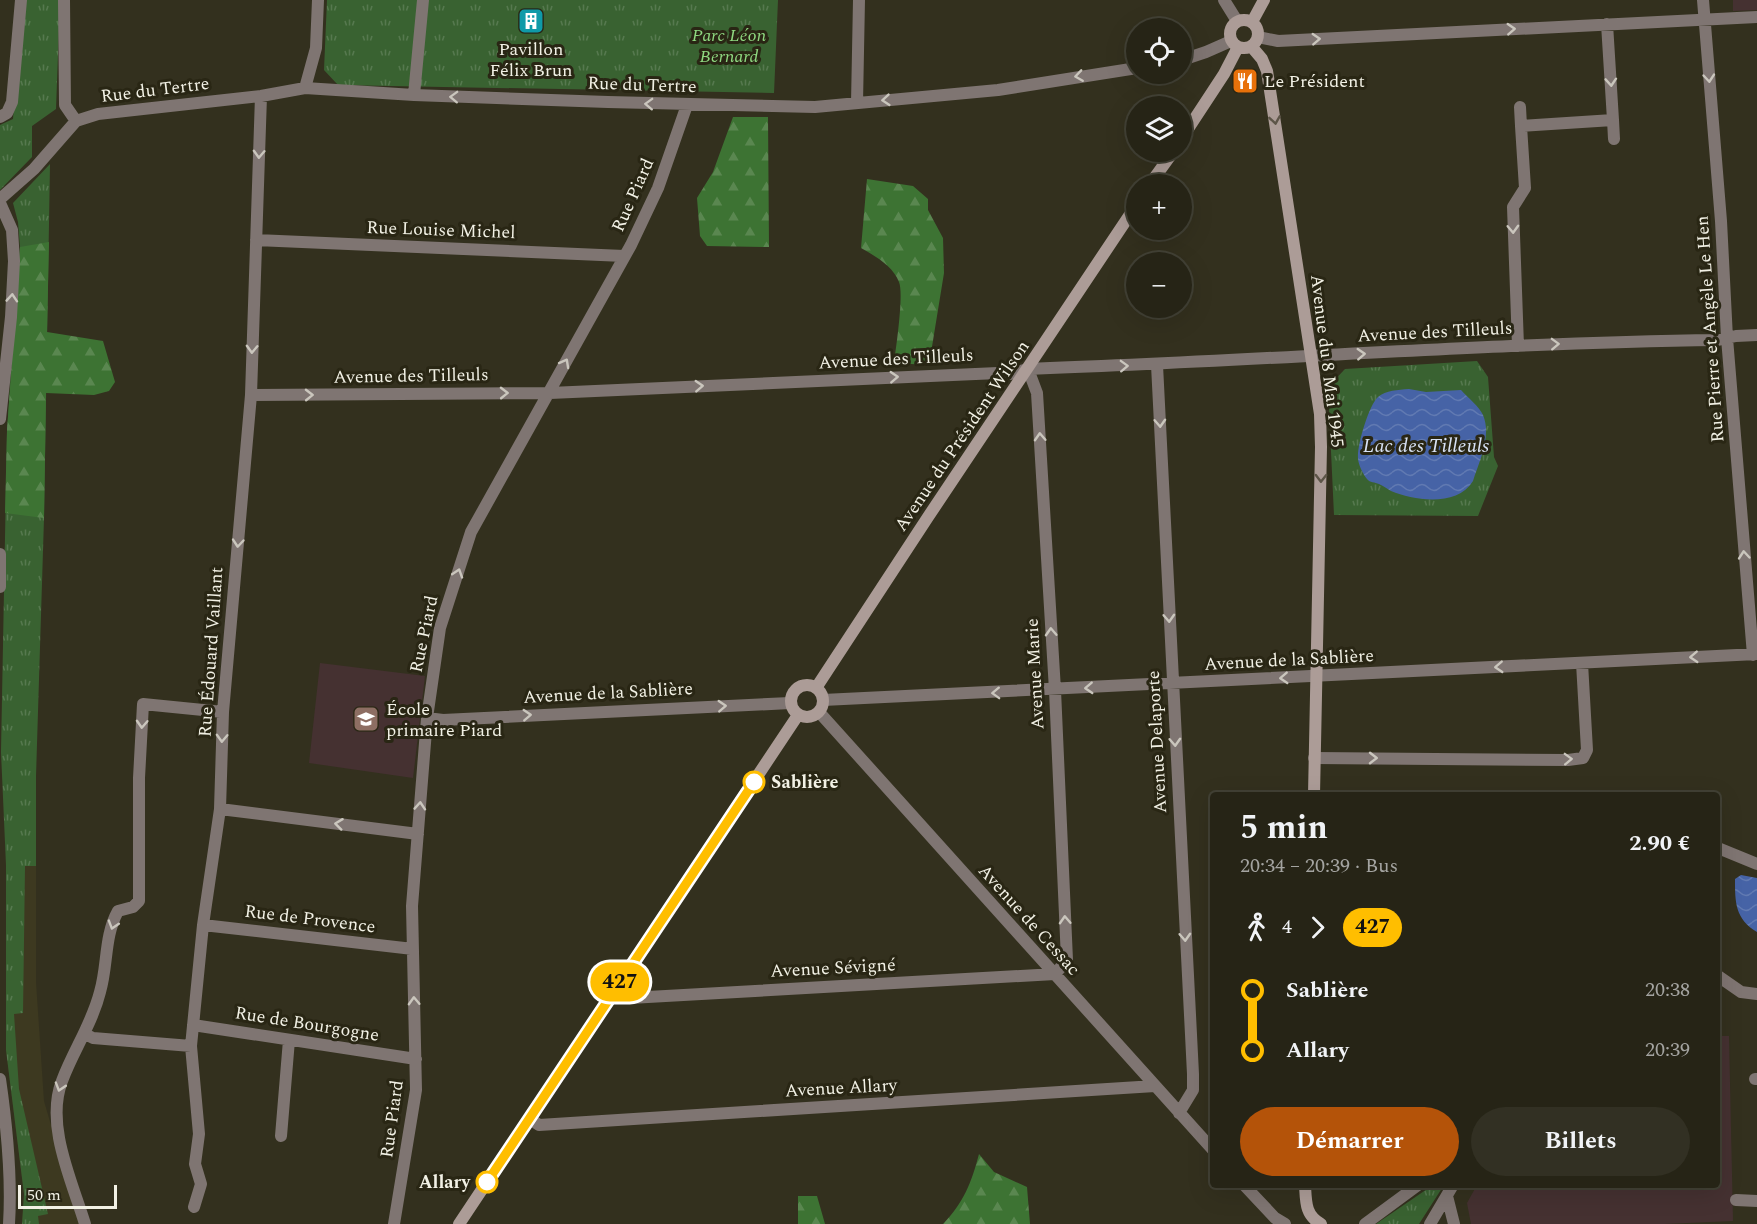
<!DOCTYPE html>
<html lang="fr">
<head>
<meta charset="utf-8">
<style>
	body { margin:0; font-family:Spectral,serif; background:#323023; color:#f1f3f6; height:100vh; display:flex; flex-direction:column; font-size:22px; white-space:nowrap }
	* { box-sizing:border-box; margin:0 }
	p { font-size:20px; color:#a4a4a1 }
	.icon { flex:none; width:33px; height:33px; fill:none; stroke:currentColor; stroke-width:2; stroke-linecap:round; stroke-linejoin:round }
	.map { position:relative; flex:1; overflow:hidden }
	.panel { position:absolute; left:1210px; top:792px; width:510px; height:396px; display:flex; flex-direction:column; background:#262416; border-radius:6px; box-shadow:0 6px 24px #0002,0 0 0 2px #424135 }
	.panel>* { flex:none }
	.badge { padding:0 12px; border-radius:20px; font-size:21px; line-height:39px }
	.fabs { position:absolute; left:1126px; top:18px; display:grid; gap:12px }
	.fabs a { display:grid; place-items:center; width:66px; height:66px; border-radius:50%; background:#262416; box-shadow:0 6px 24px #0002,0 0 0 2px #424135; font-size:30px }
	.scale { position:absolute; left:18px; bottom:15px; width:99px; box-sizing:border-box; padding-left:6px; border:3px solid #f2f1e5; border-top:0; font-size:16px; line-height:21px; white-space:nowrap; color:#f2f1e5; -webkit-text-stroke:4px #292614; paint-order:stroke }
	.map>.badge { position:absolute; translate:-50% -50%; box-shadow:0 0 0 3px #fff }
	.legs { display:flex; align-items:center; gap:9px; height:66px; padding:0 30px; font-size:20px }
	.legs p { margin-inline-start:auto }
	.head { display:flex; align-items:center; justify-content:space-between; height:102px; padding:0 30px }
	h1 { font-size:33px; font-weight:700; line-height:45px }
	.action { display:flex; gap:12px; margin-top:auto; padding:12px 30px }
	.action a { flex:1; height:69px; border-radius:36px; background:#b45309; color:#fff; font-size:24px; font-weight:700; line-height:69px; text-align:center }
	.action a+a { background:#323023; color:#f1f3f6 }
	ul { padding:0 30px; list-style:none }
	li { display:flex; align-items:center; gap:21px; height:60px; font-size:22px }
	li i { display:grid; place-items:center; width:9px; height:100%; margin:0 8px; background:currentColor }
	li i::after { content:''; width:15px; height:15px; margin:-8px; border:4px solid; border-radius:50%; background:#262416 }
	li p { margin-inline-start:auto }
	li:first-child i { background:linear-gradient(#0000 50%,currentColor 0) }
	li:last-child i { background:linear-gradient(currentColor 50%,#0000 0) }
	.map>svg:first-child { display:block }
</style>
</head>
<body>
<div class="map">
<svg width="1757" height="1224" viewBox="0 0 1757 1224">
	<defs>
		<pattern id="grass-tufts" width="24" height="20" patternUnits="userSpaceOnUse" patternTransform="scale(1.5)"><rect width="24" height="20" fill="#396231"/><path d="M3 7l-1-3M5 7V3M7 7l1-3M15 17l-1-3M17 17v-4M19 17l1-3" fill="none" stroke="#56794f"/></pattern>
		<pattern id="forest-firs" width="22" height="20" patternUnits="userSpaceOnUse" patternTransform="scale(1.5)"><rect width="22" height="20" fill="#3d7333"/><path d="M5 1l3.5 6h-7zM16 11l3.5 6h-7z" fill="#5a8750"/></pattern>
		<pattern id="water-waves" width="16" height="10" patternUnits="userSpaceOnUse" patternTransform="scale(1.5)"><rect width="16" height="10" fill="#4663a6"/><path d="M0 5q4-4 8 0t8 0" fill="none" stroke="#617ab2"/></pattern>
	</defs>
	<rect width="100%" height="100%" fill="#33301e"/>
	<path fill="#3d3920" d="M6 866H36V982L44 1101 80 1224H22L24 1194 6 1050Z"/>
	<path fill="#453131" d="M1733 0H1757V10L1733 11Z
		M320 663 425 676 413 778 309 763Z
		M1718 1036H1729L1733 1221 1665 1224H1471L1467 1203 1477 1185H1718Z"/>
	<path fill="url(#grass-tufts)" d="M22 0H60L56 109 32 126V157L0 190V125L13 119Z
		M327 0H778L774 93 338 85 324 70Z
		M50 164 44 518 36 776V866H25L23 1013 14 1014 19 1089 48 1214 38 1216 39 1224H22L24 1194 6 1050V865L1 752 7 431 20 247 18 222 13 203Z
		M1477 361 1488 377 1494 457 1498 466 1478 516 1334 515 1328 387 1345 369Z
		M1433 1185H1444L1419 1224H1376Z"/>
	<path fill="url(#forest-firs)" d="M733 117H768L769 247 707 246 700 236 697 198 713 172Z
		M867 179 913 186 928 199V210L943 238 944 273 929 365 894 363C896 348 904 294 899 282 893 266 875 256 861 248Z
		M49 242 47 332 103 341 115 382 109 391 94 395 46 393 44 518 5 513 7 431 20 247Z
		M979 1154 994 1172 1027 1187 1030 1224H943C964 1202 971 1184 979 1154Z
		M798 1196H817L825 1224H798Z"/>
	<path fill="url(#water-waves)" d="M1409 389 1426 392 1461 390C1468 398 1479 406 1483 415 1492 436 1479 462 1473 481 1457 507 1415 501 1391 491 1387 489 1384 486 1379 484 1375 482 1370 483 1367 479 1363 474 1358 464 1358 458 1357 445 1369 405 1378 397 1386 390 1398 390 1409 389Z
		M1741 875 1757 878V932C1735 919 1735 902 1735 879Z"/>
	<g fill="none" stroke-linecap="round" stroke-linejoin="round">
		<path stroke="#7f7572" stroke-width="12" d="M64 0 65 105 76 121
			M1224 0 1237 21
			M1703 0 1721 221 1727 338 1753 655
			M1258 37 1278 41 1757 17
			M1182 60 1206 52 1231 41
			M305 88 316 48 318 0
			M414 95 423 0
			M857 103 859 0
			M1520 107 1521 126
			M0 117 7 113 12 102 21 0
			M1613 120 1614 139
			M0 199 34 169 76 121 98 114 261 96 305 88 414 95 608 102 815 107 998 90 1137 68
			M0 203 12 230 14 261 11 317 0 419
			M256 240 624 256
			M1518 346 1513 207 1525 188 1521 126 1613 120 1607 24
			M1157 365 1193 1074V1090L1179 1113
			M251 395 550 393 998 373 1010 374 1028 369C1258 361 1488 343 1718 340L1736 336 1757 335
			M0 554V587
			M823 700 1757 654
			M819 712 1214 1151
			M427 718 443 720 790 703
			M1314 758 1568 760 1583 758 1587 750 1582 663
			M220 809 418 834
			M1718 848 1757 864
			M203 925 413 949
			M1718 976 1741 992 1757 994
			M615 991 630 998 1055 974 1067 960 1055 690 1037 393 1028 369
			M193 1025 416 1059
			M85 1034 93 1038 191 1046
			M0 1079C7 1127 12 1176 9 1224
			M1755 1079H1757
			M530 1119 539 1125 1155 1086
			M281 1136 289 1040
			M1244 1185 1275 1218 1285 1224
			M1447 1196 1454 1224
			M1736 1200 1757 1201
			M194 1207 201 1184 195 1164 199 1134 191 1046 203 925 220 809 223 712 251 395 261 96
			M85 1224C72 1181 45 1125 62 1081 73 1051 92 1024 100 992 108 965 104 936 118 911L133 907 139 901V778L143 704 223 712
			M394 1224 416 1090 412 906 427 718 440 628 471 532 631 245 658 188 687 105
			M1365 1224 1418 1185
			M1430 1224 1453 1185"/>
		<path stroke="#ac9c97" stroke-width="12" d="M1230 34a14 14 0 1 1 28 0a14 14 0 1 1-28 0Z
			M1252 22 1264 0
			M1251 46 1262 59 1267 71 1320 414 1321 447 1314 795
			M1182 138 1224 74 1238 47
			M1150 184 1173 152
			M791 701a16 16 0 1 1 32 0a16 16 0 1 1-32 0Z
			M816 688 928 517 1137 204
			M1305 1185C1306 1202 1305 1215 1321 1224
			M459 1224 798 715"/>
	</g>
	<defs><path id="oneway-chevron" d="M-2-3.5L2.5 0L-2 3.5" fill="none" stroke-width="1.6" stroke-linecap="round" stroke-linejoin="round" transform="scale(1.5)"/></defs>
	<g stroke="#cac6bd">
		<use href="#oneway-chevron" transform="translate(1511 29) rotate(-3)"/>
		<use href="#oneway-chevron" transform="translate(1316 39) rotate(-3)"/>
		<use href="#oneway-chevron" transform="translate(1079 76) rotate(172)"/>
		<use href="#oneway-chevron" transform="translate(1709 78) rotate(85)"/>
		<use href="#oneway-chevron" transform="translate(1611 82) rotate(86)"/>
		<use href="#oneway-chevron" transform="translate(454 97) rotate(-178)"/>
		<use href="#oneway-chevron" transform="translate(886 100) rotate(175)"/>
		<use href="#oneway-chevron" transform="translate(649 104) rotate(-178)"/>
		<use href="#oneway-chevron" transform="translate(259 154) rotate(92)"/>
		<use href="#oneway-chevron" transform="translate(1513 229) rotate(88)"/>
		<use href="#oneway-chevron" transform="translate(12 298) rotate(-86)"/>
		<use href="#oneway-chevron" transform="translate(1555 344) rotate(-2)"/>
		<use href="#oneway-chevron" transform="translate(252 349) rotate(92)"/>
		<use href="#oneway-chevron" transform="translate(1361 354) rotate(-3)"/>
		<use href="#oneway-chevron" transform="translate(565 363) rotate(-61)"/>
		<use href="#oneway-chevron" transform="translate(1124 366) rotate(-2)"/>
		<use href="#oneway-chevron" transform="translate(894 377) rotate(-3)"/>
		<use href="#oneway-chevron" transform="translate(699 386) rotate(-3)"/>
		<use href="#oneway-chevron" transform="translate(504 393) rotate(-1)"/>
		<use href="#oneway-chevron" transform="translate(309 395) rotate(-1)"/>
		<use href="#oneway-chevron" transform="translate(1160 423) rotate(87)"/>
		<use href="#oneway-chevron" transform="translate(1040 437) rotate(-93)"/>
		<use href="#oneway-chevron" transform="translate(238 543) rotate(95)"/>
		<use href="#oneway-chevron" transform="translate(1744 555) rotate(-95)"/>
		<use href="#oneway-chevron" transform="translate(458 573) rotate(-72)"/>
		<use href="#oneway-chevron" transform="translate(1169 618) rotate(87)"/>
		<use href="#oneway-chevron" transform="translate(1051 632) rotate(-93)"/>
		<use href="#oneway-chevron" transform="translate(1694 657) rotate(177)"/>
		<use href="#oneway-chevron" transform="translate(1499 667) rotate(177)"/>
		<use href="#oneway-chevron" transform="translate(1284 678) rotate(177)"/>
		<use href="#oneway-chevron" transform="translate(1089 688) rotate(177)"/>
		<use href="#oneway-chevron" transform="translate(996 693) rotate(178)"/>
		<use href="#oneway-chevron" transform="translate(722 706) rotate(-3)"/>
		<use href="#oneway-chevron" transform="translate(527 715) rotate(-3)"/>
		<use href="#oneway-chevron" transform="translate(142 724) rotate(93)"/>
		<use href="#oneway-chevron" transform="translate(222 738) rotate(92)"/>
		<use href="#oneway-chevron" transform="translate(1175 742) rotate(87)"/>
		<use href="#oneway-chevron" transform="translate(1373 758)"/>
		<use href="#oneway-chevron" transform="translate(1568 759) rotate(-2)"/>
		<use href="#oneway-chevron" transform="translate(420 806) rotate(-86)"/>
		<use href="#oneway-chevron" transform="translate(339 824) rotate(-173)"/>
		<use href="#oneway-chevron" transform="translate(1065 920) rotate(-93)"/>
		<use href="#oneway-chevron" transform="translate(113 925) rotate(107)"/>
		<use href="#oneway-chevron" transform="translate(1185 937) rotate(87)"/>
		<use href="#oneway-chevron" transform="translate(414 1001) rotate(-92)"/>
		<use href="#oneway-chevron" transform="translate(60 1087) rotate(107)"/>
	</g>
	<g stroke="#5d5548">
		<use href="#oneway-chevron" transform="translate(1275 120) rotate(81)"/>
		<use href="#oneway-chevron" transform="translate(1321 478) rotate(91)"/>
	</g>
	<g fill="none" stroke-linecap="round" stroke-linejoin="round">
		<g stroke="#fff" stroke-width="14">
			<path id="line-1" d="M487 1182 754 782"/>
		</g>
		<use href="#line-1" stroke="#ffbe00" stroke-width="9"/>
	</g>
	<defs>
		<g id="building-square" transform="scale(1.35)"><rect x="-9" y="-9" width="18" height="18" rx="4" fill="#0f9aa8" stroke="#292614"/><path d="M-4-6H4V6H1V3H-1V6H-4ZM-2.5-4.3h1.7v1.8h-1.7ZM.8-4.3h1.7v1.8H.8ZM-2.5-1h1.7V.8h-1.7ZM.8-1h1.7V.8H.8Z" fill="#fff"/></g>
		<g id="restaurant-square" transform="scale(1.35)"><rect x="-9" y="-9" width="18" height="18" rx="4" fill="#e8710a" stroke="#292614"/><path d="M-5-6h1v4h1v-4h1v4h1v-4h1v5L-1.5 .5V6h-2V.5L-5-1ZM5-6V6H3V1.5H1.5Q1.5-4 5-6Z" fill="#fff"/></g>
		<g id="school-square" transform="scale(1.35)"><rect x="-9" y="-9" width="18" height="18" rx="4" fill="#8d6e63" stroke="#292614"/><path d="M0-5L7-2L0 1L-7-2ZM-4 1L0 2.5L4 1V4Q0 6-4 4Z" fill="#fff"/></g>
	</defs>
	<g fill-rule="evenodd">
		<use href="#building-square" x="531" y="21"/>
		<use href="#restaurant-square" x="1245" y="81"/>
		<use href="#school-square" x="366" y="719"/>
	</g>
	<g fill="#fff" stroke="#ffbe00" stroke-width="3">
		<circle cx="754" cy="782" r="10"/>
		<circle cx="487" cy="1182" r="10"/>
	</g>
	<g text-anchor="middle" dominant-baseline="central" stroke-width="6" stroke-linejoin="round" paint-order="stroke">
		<g font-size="18" font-style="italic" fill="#8fd980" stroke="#292614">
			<text x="729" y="35">Parc Léon<tspan x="729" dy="21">Bernard</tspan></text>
		</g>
		<g font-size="18" fill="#f2f1e5" stroke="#292614" text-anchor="start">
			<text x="531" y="49" text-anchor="middle">Pavillon<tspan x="531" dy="21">Félix Brun</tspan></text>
			<text x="1264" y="81">Le Président</text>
			<text x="386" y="709">École<tspan x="386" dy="21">primaire Piard</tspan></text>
		</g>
		<g font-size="18" fill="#f2f1e5" stroke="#292614">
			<text transform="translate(642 85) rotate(2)">Rue du Tertre</text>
			<text transform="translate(155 90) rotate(-7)">Rue du Tertre</text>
			<text transform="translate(633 195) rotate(-66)">Rue Piard</text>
			<text transform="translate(441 230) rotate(2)">Rue Louise Michel</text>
			<text transform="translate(1710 329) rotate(-94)">Rue Pierre et Angèle Le Hen</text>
			<text transform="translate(1435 332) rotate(-3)">Avenue des Tilleuls</text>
			<text transform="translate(896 359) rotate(-3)">Avenue des Tilleuls</text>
			<text transform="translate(1327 361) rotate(83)">Avenue du 8 Mai 1945</text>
			<text transform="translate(411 376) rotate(-1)">Avenue des Tilleuls</text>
			<text transform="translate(962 436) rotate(-56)">Avenue du Président Wilson</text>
			<text transform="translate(424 634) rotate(-78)">Rue Piard</text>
			<text transform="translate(211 652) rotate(-86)">Rue Édouard Vaillant</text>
			<text transform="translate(1289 660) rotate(-3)">Avenue de la Sablière</text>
			<text transform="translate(1035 674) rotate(-93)">Avenue Marie</text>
			<text transform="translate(608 693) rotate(-3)">Avenue de la Sablière</text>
			<text transform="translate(1157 742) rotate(-93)">Avenue Delaporte</text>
			<text transform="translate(310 919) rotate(7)">Rue de Provence</text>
			<text transform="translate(1029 920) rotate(48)">Avenue de Cessac</text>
			<text transform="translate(833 968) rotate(-3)">Avenue Sévigné</text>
			<text transform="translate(307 1024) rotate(9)">Rue de Bourgogne</text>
			<text transform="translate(841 1088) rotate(-3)">Avenue Allary</text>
			<text transform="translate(392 1119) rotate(-82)">Rue Piard</text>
		</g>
		<g font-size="18" font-weight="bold" fill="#f2f1e5" stroke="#292614" text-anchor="start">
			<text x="771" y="782">Sablière</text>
			<text x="470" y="1182" text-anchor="end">Allary</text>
		</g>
		<g font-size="20" font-style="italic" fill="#d8e2f5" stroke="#292614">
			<text x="1426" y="446">Lac des Tilleuls</text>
		</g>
	</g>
</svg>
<div class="fabs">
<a><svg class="icon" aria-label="locate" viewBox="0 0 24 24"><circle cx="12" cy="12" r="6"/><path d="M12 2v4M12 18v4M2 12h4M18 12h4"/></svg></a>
<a><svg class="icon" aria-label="layers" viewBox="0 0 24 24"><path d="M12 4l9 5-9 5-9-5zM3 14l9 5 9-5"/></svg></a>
<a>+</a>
<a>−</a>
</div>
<div class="scale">50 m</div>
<b class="badge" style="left:620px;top:982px;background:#ffbe00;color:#111">427</b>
<section class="panel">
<div class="head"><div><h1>5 min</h1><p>20:34 – 20:39 · Bus</p></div><b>2.90 €</b></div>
<div class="legs"><svg class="icon" aria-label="walk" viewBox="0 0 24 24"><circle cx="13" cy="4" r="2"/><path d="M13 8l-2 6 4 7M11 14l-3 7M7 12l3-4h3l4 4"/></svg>4<svg class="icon" aria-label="forward" viewBox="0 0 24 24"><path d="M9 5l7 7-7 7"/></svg><b class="badge" style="background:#ffbe00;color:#111">427</b></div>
<ul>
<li><i style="color:#ffbe00"></i><b>Sablière</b><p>20:38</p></li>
<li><i style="color:#ffbe00"></i><b>Allary</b><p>20:39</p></li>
</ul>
<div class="action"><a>Démarrer</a><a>Billets</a></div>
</section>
</div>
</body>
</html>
